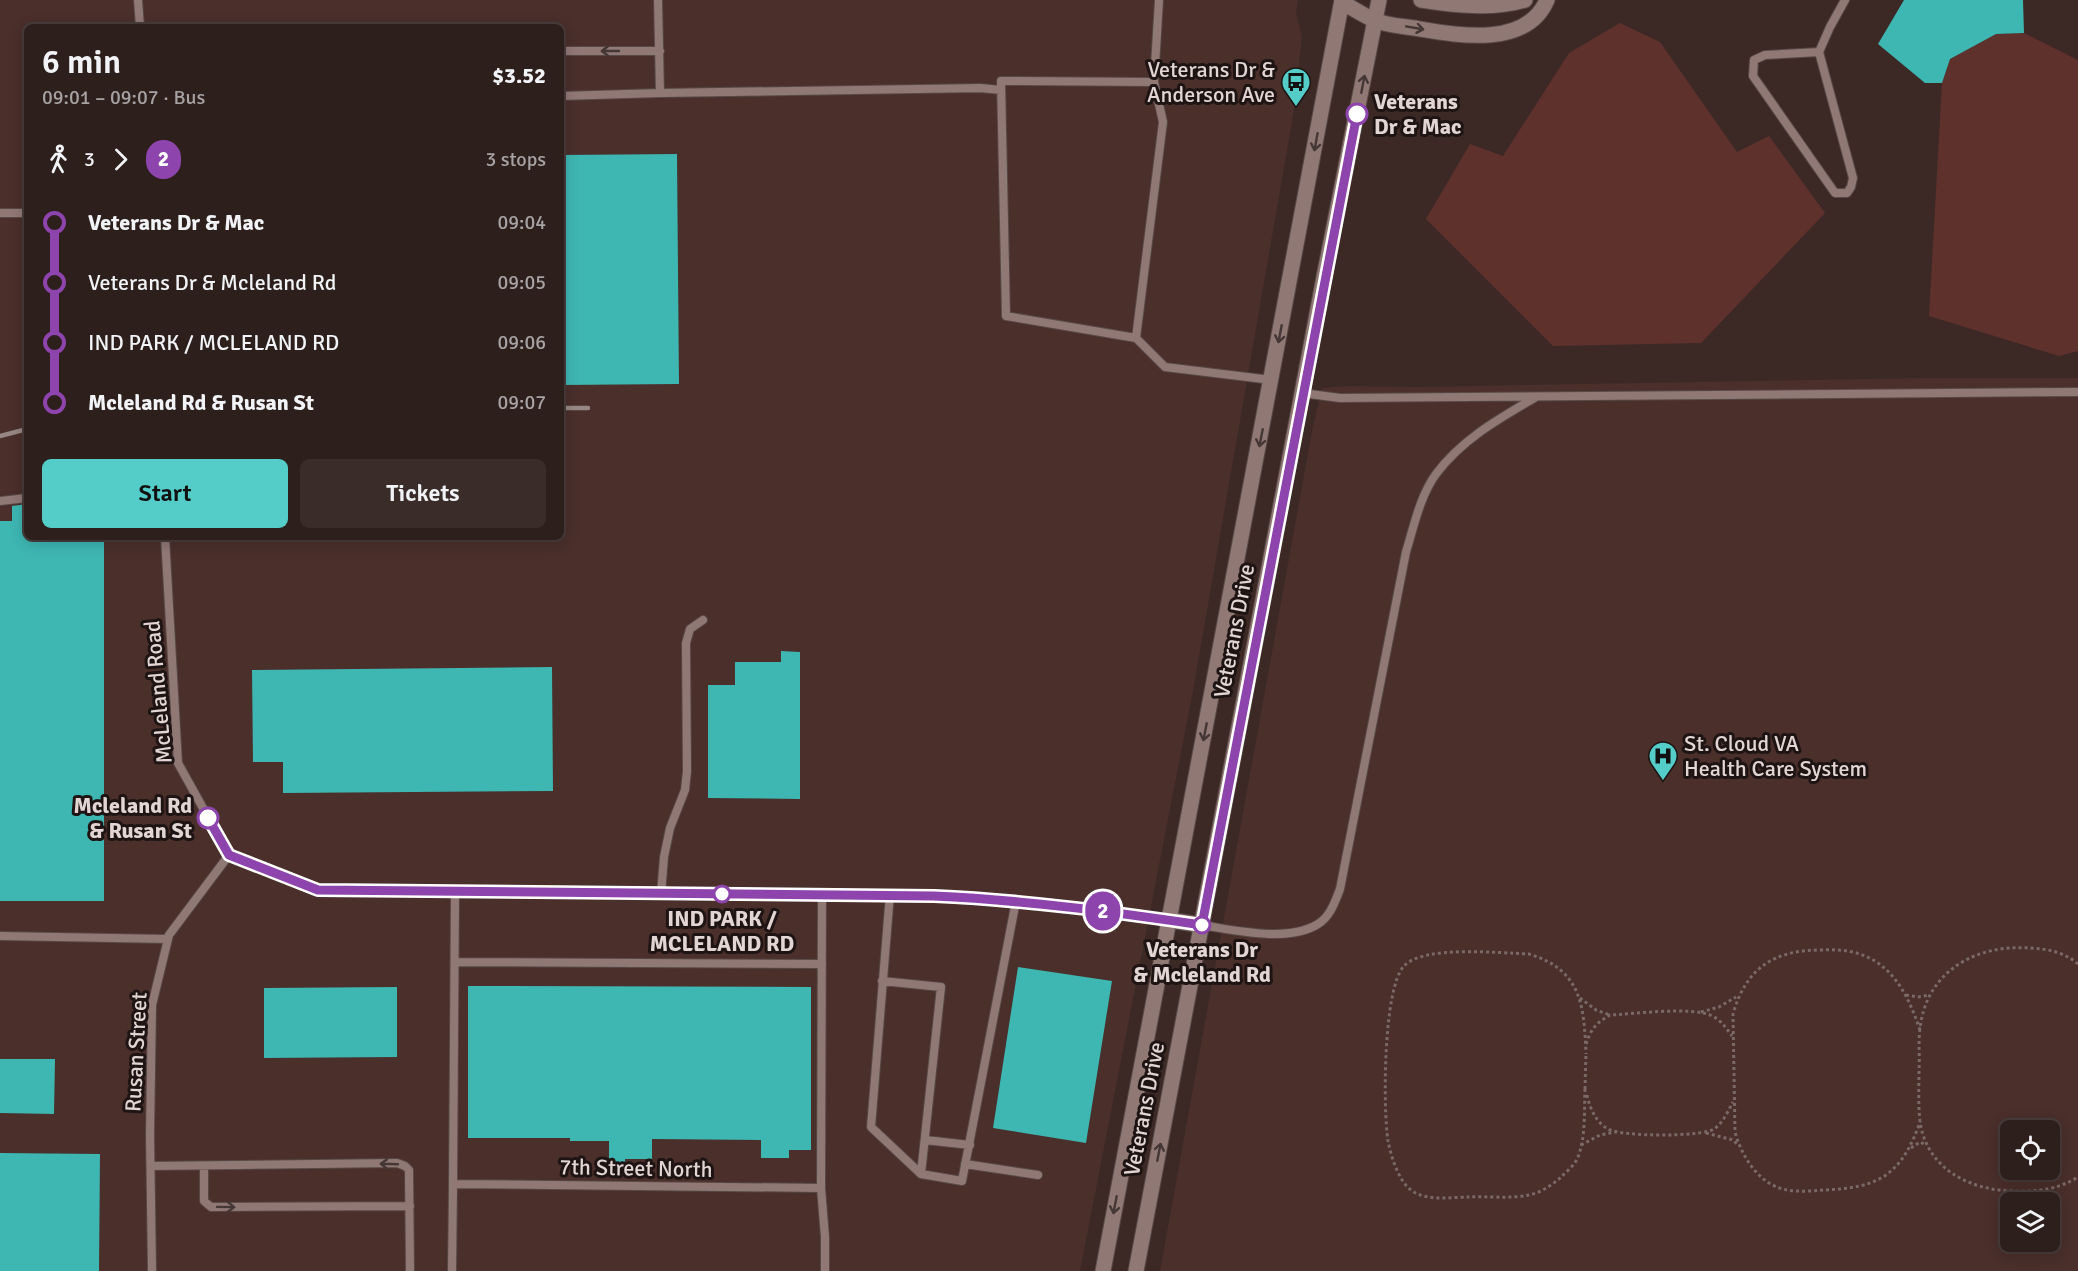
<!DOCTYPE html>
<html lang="en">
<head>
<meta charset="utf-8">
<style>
	body { margin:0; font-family:Signika,sans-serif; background:#392c29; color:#f1f3f6; height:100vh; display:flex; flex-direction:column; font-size:22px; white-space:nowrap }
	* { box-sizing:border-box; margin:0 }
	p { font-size:20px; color:#a7a2a3 }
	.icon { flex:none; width:33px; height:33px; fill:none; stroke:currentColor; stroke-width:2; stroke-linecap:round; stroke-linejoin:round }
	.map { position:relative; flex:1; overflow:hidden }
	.panel { position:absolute; left:24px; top:24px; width:540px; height:516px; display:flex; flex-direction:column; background:#2d1f1c; border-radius:9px; box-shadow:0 3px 15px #0003,0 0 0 2px #483d3b }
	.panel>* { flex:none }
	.badge { padding:0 12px; border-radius:20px; font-size:21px; line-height:39px }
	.tools { position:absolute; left:2000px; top:1120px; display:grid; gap:12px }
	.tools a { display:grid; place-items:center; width:60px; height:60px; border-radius:9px; background:#2d1f1c; box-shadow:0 3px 15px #0003,0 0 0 2px #483d3b; font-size:30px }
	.map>.badge { position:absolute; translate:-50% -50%; box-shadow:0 0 0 3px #fff }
	.legs { display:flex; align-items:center; gap:9px; height:66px; padding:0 18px; font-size:20px }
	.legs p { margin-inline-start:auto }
	.head { display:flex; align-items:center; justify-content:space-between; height:102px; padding:0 18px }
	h1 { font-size:33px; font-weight:600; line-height:45px }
	.button { display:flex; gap:12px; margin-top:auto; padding:12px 18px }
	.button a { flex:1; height:69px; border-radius:9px; background:#54cdc8; color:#111; font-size:24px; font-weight:600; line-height:69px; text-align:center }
	.button a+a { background:#392c29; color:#f1f3f6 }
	ul { padding:0 18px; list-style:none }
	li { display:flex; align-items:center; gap:21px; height:60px; font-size:22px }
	li i { display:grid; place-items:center; width:9px; height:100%; margin:0 8px; background:currentColor }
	li i::after { content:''; width:15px; height:15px; margin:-8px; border:4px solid; border-radius:50%; background:#2d1f1c }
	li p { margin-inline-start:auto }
	li:first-child i { background:linear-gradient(#0000 50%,currentColor 0) }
	li:last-child i { background:linear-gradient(currentColor 50%,#0000 0) }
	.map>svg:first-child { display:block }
</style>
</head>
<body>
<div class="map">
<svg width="2078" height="1271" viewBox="0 0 2078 1271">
	<rect width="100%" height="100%" fill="#3c2926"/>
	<path fill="#4a2f2b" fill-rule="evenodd" d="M0 0H1298L1296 13 1302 37 1293 116 1193 691 1080 1271H0ZM27 27H561V537H27Z
		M1922 378H2078V1271H1160L1312 431 1322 388 1344 386 1419 387ZM2010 1131H2049V1170H2010ZM2010 1203H2049V1242H2010Z"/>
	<path fill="#5e312c" d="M1620 23 1660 42 1737 152 1769 136 1825 213 1701 343 1553 346 1426 219 1470 144 1503 156 1569 53Z
		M2024 33 2078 60V351L2059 356 1929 316 1942 83 1950 59 1996 34Z"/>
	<path fill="#3eb6b2" d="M1904 0H2023L2024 33 1996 34 1950 59 1942 83H1925L1878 44Z
		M677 154 679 384 561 385V155Z
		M27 504V537H104V901H0V521H12V506Z
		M781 651 800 652V799L708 798V685H735V662H781Z
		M552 667 553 791 283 793V762H253L252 670Z
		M1018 967 1112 981 1086 1143 993 1128Z
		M468 986 811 987V1150H789V1158H761V1140L652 1139V1159H625V1175H609V1141H570V1138H468Z
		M397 987V1057L264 1058V988Z
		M0 1059H55L54 1114 0 1113Z
		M0 1153 100 1154 99 1271H0Z"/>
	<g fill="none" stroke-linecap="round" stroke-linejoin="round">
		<g stroke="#584846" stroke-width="10">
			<path id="lane" d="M138 0 140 27
				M1159 0 1154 82 1001 81 1006 316 1136 338 1165 367 1272 380
				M561 51H660
				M1819 52 1765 55 1754 60 1753 76 1835 193H1847L1851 187 1853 178 1819 52 1830 27 1845 0
				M660 93 980 88 1001 90
				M561 96 660 93 658 0
				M0 213H27
				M1136 338 1163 122 1154 82
				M1302 393 1340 398 2078 392
				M0 501 27 498
				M165 537 178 763 229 855 318 890 890 894 1005 900 1070 906 1169 920
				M661 894 664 857 670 828 685 790 687 771 686 643 690 629 703 620
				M890 894 871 1127 921 1174 962 1181 1016 901
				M1201 925C1234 930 1288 943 1318 924 1330 917 1335 902 1340 889L1406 552C1414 526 1420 496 1436 474 1462 439 1500 418 1536 397
				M0 936 168 939
				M455 962 822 964
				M882 981 941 987 921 1174
				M925 1140 970 1145
				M965 1164 1038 1175
				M151 1166 397 1163 405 1166 409 1170 410 1271
				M204 1166V1201L211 1207 410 1206
				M453 1184 455 892
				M821 1188 822 894
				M152 1271 150 1135 152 1005 169 935 229 855
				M452 1271 453 1184 821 1188 825 1237V1271"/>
		</g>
		<g stroke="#584846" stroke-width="17">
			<path id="street" d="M1421 0C1454 5 1492 10 1525 0
				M1342 2C1352 8 1363 15 1374 20 1385 25 1401 26 1414 28 1456 35 1526 49 1547 0
				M1169 920 1201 925"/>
		</g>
		<g stroke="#584846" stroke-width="17">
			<path id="secondary" d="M1103 1271 1342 0
				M1136 1271 1324 277 1379 0"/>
		</g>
		<path stroke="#7a6967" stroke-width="3" stroke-dasharray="3 3" stroke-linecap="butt" d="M2078 964C2060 948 2033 947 2009 948 1962 952 1925 980 1920 1029 1918 1043 1920 1057 1919 1070 1919 1087 1918 1104 1920 1121 1926 1168 1969 1190 2012 1191 2036 1192 2057 1190 2078 1177
			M1906 995 1918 997 1929 995
			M1580 998 1596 1010 1610 1015
			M1701 1012 1719 1007 1736 997
			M1920 1030C1911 1004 1900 977 1875 961 1859 951 1840 949 1821 950 1774 950 1746 968 1733 1014L1735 1132C1742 1157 1759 1185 1787 1190 1799 1192 1812 1191 1824 1190 1846 1189 1868 1187 1886 1175 1904 1162 1913 1142 1920 1122
			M1586 1044C1591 1029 1596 1023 1610 1015 1632 1014 1695 1006 1712 1016 1721 1020 1726 1028 1732 1036
			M1585 1089C1584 1111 1586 1136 1578 1157 1575 1165 1566 1172 1560 1178 1552 1185 1540 1193 1529 1195 1510 1199 1488 1196 1469 1197 1452 1197 1426 1202 1411 1190 1398 1180 1391 1156 1388 1141 1383 1110 1383 988 1404 966 1423 945 1500 953 1529 954 1582 970 1584 1006 1586 1054
			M1585 1089 1586 1053
			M1587 1095C1590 1109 1596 1122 1608 1129 1621 1137 1702 1137 1714 1129 1723 1123 1728 1111 1733 1102
			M1706 1133 1733 1140 1738 1145
			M1581 1145 1600 1135 1616 1132
			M1911 1148 1920 1142 1926 1145"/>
		<use href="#lane" stroke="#907875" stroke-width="8"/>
		<use href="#street" stroke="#907875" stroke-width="15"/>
		<use href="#secondary" stroke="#907875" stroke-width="15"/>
		<path stroke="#968684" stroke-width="4.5" d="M561 408H588
			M0 436 27 429"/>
	</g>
	<defs><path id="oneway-shaft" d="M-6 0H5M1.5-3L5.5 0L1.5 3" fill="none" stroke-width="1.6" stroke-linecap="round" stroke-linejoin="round" transform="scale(1.5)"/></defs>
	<g stroke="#453735">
		<use href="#oneway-shaft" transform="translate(1415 28) rotate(10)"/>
		<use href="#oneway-shaft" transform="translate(610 51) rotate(180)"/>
		<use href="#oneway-shaft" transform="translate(1363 84) rotate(-79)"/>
		<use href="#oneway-shaft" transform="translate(1316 142) rotate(100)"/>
		<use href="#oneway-shaft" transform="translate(1280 334) rotate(101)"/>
		<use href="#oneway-shaft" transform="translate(1261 438) rotate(101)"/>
		<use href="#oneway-shaft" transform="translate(1205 732) rotate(101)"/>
		<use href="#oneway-shaft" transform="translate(1159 1152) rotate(-79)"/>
		<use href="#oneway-shaft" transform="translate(389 1164) rotate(-178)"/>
		<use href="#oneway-shaft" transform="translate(1115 1205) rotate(101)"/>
		<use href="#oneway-shaft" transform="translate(226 1207) rotate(1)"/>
	</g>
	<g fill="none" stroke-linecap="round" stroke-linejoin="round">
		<g stroke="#fff" stroke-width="14">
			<path id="line-1" d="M208 818 229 855 318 890 934 896C1024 900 1113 912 1202 925L1357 114"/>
		</g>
		<use href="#line-1" stroke="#8e44ad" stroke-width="9"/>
	</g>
	<defs>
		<g id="bus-pin" transform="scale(1.5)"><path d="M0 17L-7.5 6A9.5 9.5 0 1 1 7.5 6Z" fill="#54cdc8" stroke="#1d1413"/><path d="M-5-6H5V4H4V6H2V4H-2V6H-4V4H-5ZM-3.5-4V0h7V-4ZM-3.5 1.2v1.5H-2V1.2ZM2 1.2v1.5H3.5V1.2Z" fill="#111"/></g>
		<g id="hospital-pin" transform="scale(1.5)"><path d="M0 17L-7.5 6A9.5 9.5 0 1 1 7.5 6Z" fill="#54cdc8" stroke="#1d1413"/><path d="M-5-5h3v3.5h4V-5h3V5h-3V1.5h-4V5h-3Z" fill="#111"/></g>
	</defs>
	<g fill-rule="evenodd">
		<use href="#bus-pin" x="1296" y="82"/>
		<use href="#hospital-pin" x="1663" y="756"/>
	</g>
	<g fill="#fff" stroke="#8e44ad" stroke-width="3">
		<circle cx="1357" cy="114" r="10"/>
		<circle cx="208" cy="818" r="10"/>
		<circle cx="722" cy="894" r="8"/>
		<circle cx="1202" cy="925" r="8"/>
	</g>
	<g text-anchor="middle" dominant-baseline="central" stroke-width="6" stroke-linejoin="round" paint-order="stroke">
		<g font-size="22" fill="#e2d5d3" stroke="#1d1413" text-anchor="end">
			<text x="1275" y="69">Veterans Dr &amp;<tspan x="1275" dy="25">Anderson Ave</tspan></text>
			<text x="1684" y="743" text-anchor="start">St. Cloud VA<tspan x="1684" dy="25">Health Care System</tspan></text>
		</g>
		<g font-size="22" font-weight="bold" fill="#e2d5d3" stroke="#1d1413">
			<text x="1374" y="101" text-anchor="start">Veterans<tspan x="1374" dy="25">Dr &amp; Mac</tspan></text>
			<text x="192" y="805" text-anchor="end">Mcleland Rd<tspan x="192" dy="25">&amp; Rusan St</tspan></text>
			<text x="722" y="918">IND PARK /<tspan x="722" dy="25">MCLELAND RD</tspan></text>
			<text x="1202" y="949">Veterans Dr<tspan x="1202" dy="25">&amp; Mcleland Rd</tspan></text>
		</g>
		<g font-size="22" fill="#e2d5d3" stroke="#1d1413">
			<text transform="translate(1234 631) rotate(-79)">Veterans Drive</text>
			<text transform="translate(158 692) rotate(-95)">McLeland Road</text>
			<text transform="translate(136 1052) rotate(-87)">Rusan Street</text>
			<text transform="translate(1144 1109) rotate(-79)">Veterans Drive</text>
			<text transform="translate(636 1168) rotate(1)">7th Street North</text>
		</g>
	</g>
</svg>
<div class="tools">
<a><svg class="icon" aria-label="locate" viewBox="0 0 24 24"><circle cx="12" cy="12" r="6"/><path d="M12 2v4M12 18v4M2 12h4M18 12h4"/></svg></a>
<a><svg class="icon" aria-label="layers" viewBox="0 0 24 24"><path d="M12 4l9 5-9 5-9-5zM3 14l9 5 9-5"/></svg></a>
</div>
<b class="badge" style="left:1103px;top:911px;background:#8e44ad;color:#fff">2</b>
<section class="panel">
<div class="head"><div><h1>6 min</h1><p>09:01 – 09:07 · Bus</p></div><b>$3.52</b></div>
<div class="legs"><svg class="icon" aria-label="walk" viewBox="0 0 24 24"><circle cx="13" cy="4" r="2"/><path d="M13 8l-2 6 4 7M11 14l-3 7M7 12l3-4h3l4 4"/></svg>3<svg class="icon" aria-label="forward" viewBox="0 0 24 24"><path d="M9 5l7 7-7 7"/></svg><b class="badge" style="background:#8e44ad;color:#fff">2</b><p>3 stops</p></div>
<ul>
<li><i style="color:#8e44ad"></i><b>Veterans Dr &amp; Mac</b><p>09:04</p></li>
<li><i style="color:#8e44ad"></i><span>Veterans Dr &amp; Mcleland Rd</span><p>09:05</p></li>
<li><i style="color:#8e44ad"></i><span>IND PARK / MCLELAND RD</span><p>09:06</p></li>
<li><i style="color:#8e44ad"></i><b>Mcleland Rd &amp; Rusan St</b><p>09:07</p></li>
</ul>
<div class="button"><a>Start</a><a>Tickets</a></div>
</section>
</div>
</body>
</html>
